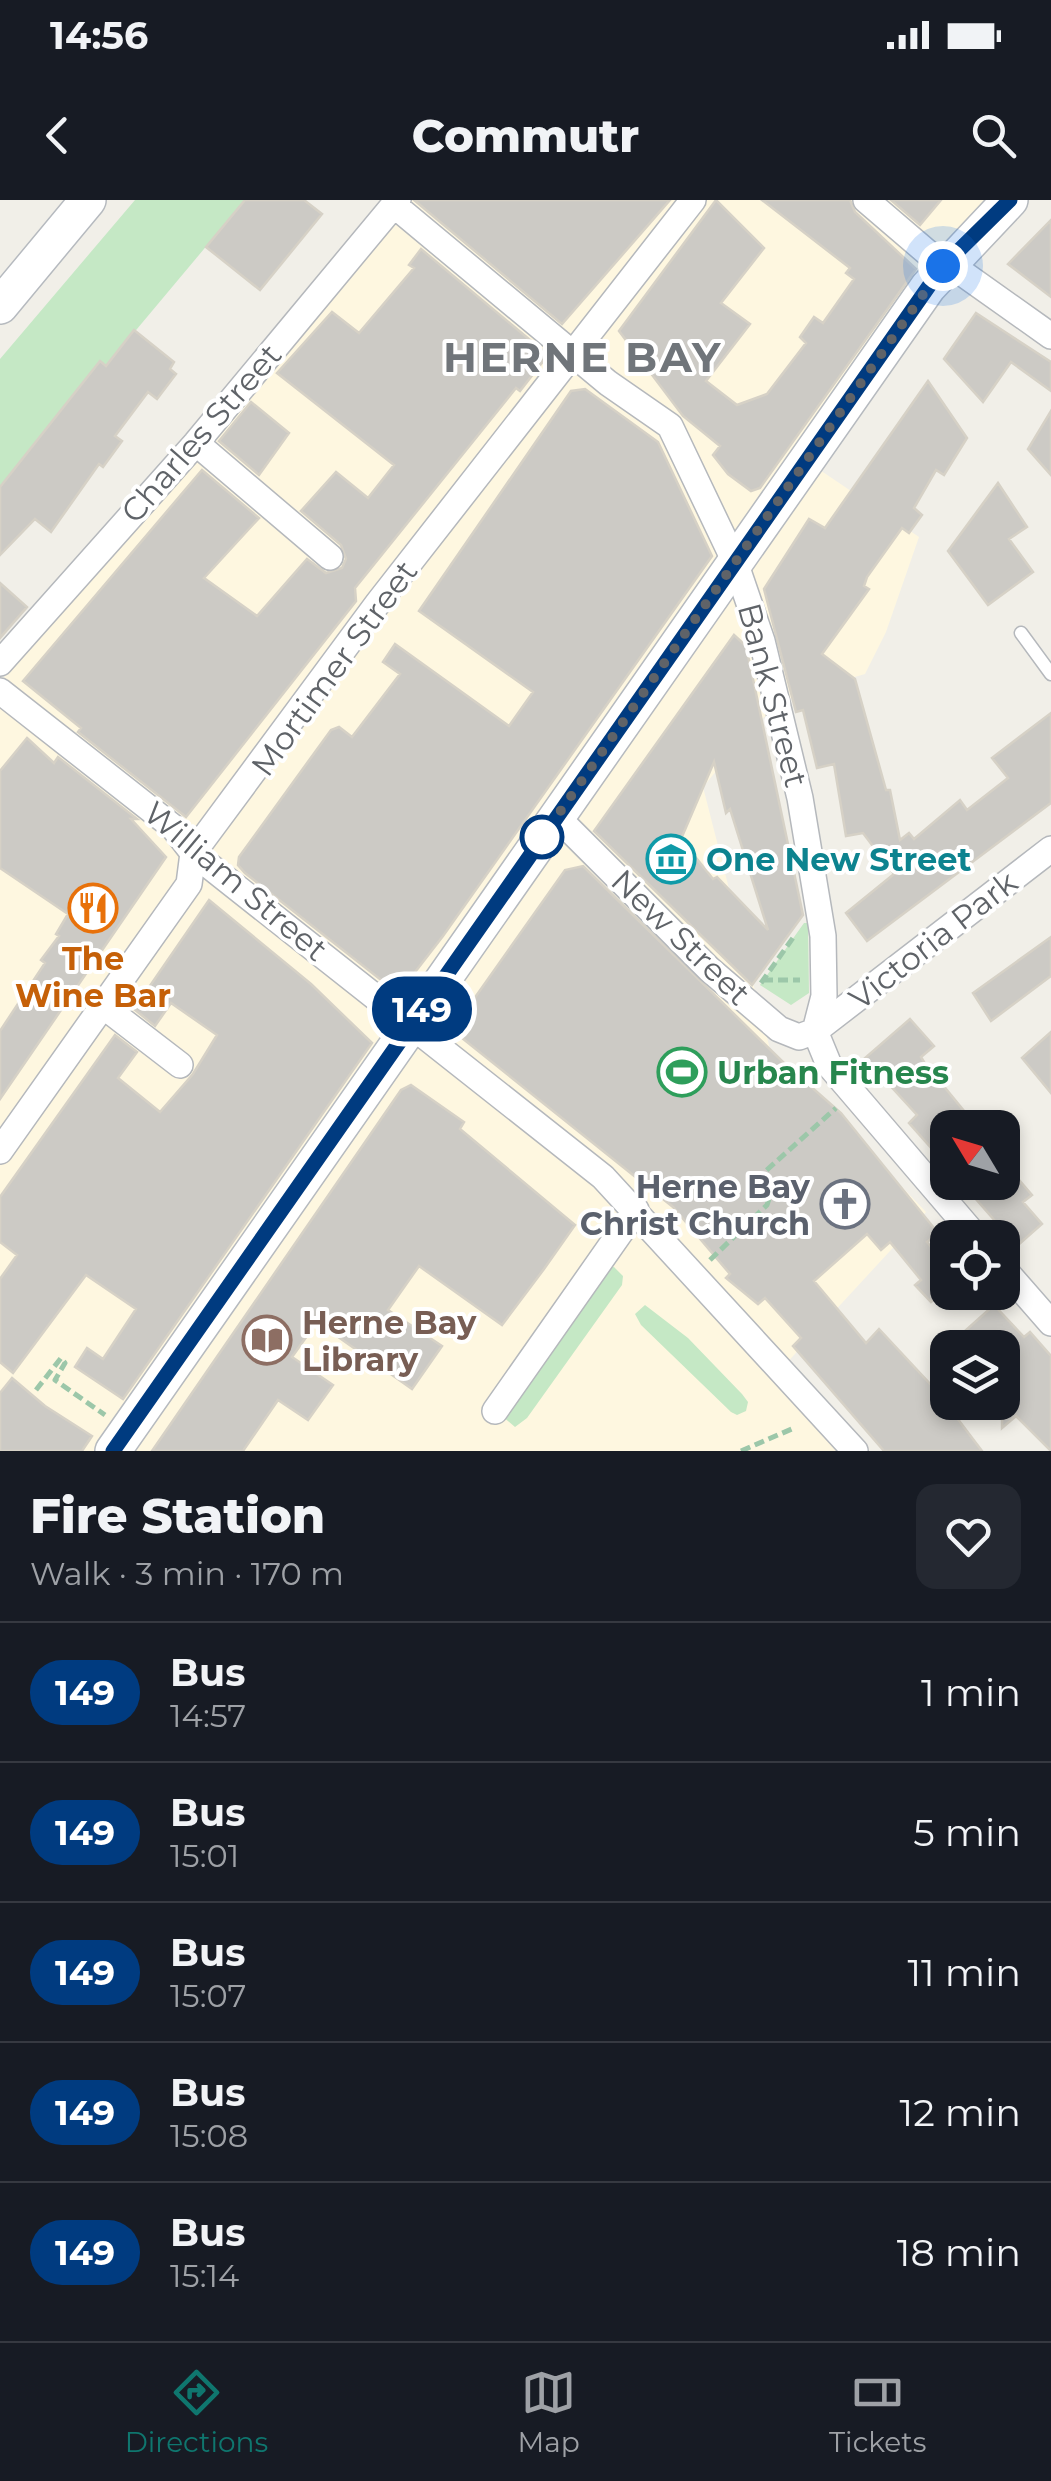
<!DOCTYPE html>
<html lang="en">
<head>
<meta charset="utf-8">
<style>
	body { margin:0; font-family:Montserrat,sans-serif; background:#242831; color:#f1f3f6; height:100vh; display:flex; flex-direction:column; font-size:38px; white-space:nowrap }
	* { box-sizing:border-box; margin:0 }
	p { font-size:32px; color:#9ea1a6 }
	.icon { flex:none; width:55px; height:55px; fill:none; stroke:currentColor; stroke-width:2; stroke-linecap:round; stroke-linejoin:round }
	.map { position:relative; height:1251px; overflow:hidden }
	.sheet { display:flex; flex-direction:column; background:#171b24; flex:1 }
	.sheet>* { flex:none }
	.badge { padding:0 20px; border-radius:32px; font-size:35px; line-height:65px }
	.needle { width:65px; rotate:308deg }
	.controls { position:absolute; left:930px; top:910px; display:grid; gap:20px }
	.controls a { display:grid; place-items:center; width:90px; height:90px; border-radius:20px; background:#171b24; box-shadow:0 5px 15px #0003; font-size:50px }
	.you { position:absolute; width:50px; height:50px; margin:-25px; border:8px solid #fff; border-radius:50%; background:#1a73e8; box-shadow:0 0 0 15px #1a73e833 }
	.map>.badge { position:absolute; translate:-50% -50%; box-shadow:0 0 0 5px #fff }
	.round { display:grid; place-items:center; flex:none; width:105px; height:105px; border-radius:20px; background:#242831 }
	.head { display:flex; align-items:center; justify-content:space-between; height:170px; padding:0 30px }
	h1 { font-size:48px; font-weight:800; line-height:75px }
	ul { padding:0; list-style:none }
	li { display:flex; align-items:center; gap:30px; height:140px; padding:0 30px; border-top:2px solid #363941 }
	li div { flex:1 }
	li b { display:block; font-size:38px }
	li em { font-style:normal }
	li .badge { min-width:110px; font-weight:700; text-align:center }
	.status { display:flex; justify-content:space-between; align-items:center; height:70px; padding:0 50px; background:#171b24; direction:ltr }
	.status svg { height:28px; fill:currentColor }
	header { display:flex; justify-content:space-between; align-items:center; height:130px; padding:0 30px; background:#171b24; font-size:45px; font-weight:800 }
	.menu { display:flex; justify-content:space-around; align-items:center; height:140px; border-top:2px solid #363941; background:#171b24; font-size:28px; color:#9ea1a6 }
	.menu a { display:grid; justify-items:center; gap:5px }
	.menu .on { color:#0f766e }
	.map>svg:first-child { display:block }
</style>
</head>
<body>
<div class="status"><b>14:56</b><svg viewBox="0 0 49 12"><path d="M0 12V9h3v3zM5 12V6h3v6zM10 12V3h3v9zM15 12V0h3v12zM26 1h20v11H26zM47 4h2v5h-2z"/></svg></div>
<header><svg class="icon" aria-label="back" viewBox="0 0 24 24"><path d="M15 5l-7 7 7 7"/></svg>Commutr<svg class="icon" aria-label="search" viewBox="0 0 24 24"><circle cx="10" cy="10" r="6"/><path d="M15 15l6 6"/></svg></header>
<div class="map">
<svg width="1051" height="1251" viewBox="0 0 1051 1251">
	<rect width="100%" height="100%" fill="#f1efe8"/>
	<path fill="#fef7e0" d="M404 0H1029L962 66 814 266 919 337 886 432 865 474 796 494 756 523 703 587 770 849 926 1012 782 1168 861 1251H0V482Z"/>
	<path fill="#c5e8c5" d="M135 0H245L106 166 100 161 0 287V159Z
		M804 723H808L809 793 791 805 760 785Z
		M614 1067 623 1076 622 1085 527 1218 515 1227 502 1216 607 1068Z
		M645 1105 688 1138 742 1194 748 1202 746 1211 737 1215 731 1212 641 1125 635 1114Z"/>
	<path fill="#cccac5" stroke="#d6d1c6" stroke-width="2.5" fill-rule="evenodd" d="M245 0H304L322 14 260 90 206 47Z
		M414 0H670L562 124Z
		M716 0 764 48 721 103 750 124 706 181 737 205 767 194 806 143 800 137 814 117 823 123 854 79 846 73 850 68 762 0H850L855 12 916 69 760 288 751 291 728 274 713 255 720 246 683 216 619 131Z
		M891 0H941L920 25Z
		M1051 20V97L1008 64Z
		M421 49 548 155 520 191 516 188 355 388 356 401 186 617 78 532 81 528 23 481 202 270 259 318 204 378 257 416 307 359 326 373 342 368 346 359 341 345 301 311 336 272 368 298 394 265 277 173 332 112 359 133 414 68 409 65Z
		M976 113 1051 162V191L1011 162 983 202 944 159Z
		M134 130 174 162 170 169 176 174 157 199 148 192 115 236 122 241 103 267 99 264 51 332 35 319 0 355V287L100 161 106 166Z
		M928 181 967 238 944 275 936 270 914 308 922 315 909 333 902 328 867 377 864 386 869 389 822 454 855 479 886 590H890L900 640 909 633 914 639 960 600 967 610 1008 578 992 558 1051 513V603L867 741 846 713 894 674 863 633 846 636 834 564 817 568 803 510 796 512 764 389 809 319 825 328Z
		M585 189 658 242 712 356 443 736 405 785 390 787 245 673 238 665 239 657 331 530 339 527 352 537 400 474 383 462 395 444 509 526 533 492 419 411 571 191Z
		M251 202 289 233 259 275 219 241Z
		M1051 211V275L1028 249Z
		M998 283 1027 327 1009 339 1033 372 988 405 948 351Z
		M0 383 27 407 0 438Z
		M734 435 746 446 803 715 752 785 594 631ZM714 562 726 613 730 609 768 730 717 677 713 679 681 639Z
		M27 538 54 563 58 557 137 619H131L166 657 0 899V831L45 763 41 760 59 736 56 734 68 714 0 668V571Z
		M583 666 784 863 841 913 938 1033 927 1042 948 1068V1088L931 1102 915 1085 921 1080 890 1042 881 1050 867 1034 814 1081 866 1143 879 1129 959 1215 957 1218 982 1251H884L793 1146 801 1138 765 1098 758 1104 726 1078 730 1074 673 1007 452 830 565 670Z
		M209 700 311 784 372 843 123 1199 75 1167 87 1148 103 1159 136 1109 86 1075 13 1173 0 1162V1079L17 1055 0 1042V997L115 835 137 852 118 878 160 912 193 874 217 835 171 803 155 826 134 809Z
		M1051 737V776L991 821 973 793Z
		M910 819 934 846 921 857 924 862 964 911 948 926V967L909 923 917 915 865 858Z
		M1051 832V893L1022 858Z
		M411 885 464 922 460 929 575 1025 544 1069 502 1125 419 1066 388 1110 442 1146 412 1189 317 1122 292 1157 333 1185 308 1220 278 1200 243 1251H152L401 890Z
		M1002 960 1032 995 1023 1002 1042 1024 1017 1046 961 982H1002Z
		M994 1105 1024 1137 1030 1132 1051 1156V1251L1016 1216 1002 1228V1148H946Z
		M12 1178 45 1206 92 1236 82 1251H0V1193Z"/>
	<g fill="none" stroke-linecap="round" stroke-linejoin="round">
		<g stroke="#b5b8bc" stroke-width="15">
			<path id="lane" d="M1021 433 1051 474"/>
		</g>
		<g stroke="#b5b8bc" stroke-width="28">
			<path id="street" d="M866 0 943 66 965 75 1051 136
				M394 5 608 183 670 226 735 362 762 441 800 598 823 736 824 796 815 831
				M196 243 330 357
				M0 463 196 243 398 0
				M0 491 173 627 193 653 603 977 855 1251
				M557 617 709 769 779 829 799 837 815 831 1051 649
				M102 805 180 865
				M815 831 829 865 977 1038
				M0 951 189 684 193 653 378 403 693 0
				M1002 1067 1051 1123
				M495 1211 636 1010"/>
		</g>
		<g stroke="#b6babf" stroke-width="38">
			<path id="secondary" d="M0 106 88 0
				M113 1251 928 87 1010 0"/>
		</g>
		<path stroke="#9cc7a9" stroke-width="5" stroke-dasharray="10 5" stroke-linecap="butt" d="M763 780H800
			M761 783 795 735
			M710 1060 767 1005 769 999 759 977 836 908
			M36 1190 61 1158 65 1163 55 1180 105 1215
			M741 1251 794 1228"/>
		<use href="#lane" stroke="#fff" stroke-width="12"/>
		<use href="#street" stroke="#fff" stroke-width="25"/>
		<use href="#secondary" stroke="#fff" stroke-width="35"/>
	</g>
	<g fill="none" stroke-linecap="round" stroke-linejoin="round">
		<g stroke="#fff" stroke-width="22">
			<path id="line" d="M113 1251 943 66 1010 0"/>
		</g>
		<use href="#line" stroke="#003b80" stroke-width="15"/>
		<path stroke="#5f6368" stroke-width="10" stroke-dasharray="0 18" d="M542 637 536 646 943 66"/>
	</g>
	<defs>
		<g id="museum-ring" transform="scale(2.5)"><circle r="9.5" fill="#fff" stroke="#0f9aa8" stroke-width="1.5"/><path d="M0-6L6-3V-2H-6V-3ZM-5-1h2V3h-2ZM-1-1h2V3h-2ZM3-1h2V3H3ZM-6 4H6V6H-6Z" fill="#0f9aa8"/></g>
		<g id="restaurant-ring" transform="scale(2.5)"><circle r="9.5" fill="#fff" stroke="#e8710a" stroke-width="1.5"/><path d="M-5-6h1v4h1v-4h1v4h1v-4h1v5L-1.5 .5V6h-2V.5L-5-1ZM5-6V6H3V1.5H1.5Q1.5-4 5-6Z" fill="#e8710a"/></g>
		<g id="stadium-ring" transform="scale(2.5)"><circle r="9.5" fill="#fff" stroke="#2e9e5b" stroke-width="1.5"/><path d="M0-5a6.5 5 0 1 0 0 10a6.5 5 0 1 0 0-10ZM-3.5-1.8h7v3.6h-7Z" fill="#2e9e5b"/></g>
		<g id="church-ring" transform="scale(2.5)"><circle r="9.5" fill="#fff" stroke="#6b7280" stroke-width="1.5"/><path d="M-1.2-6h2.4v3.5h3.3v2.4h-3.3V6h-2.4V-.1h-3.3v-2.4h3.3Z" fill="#6b7280"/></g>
		<g id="library-ring" transform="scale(2.5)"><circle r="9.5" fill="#fff" stroke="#8d6e63" stroke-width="1.5"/><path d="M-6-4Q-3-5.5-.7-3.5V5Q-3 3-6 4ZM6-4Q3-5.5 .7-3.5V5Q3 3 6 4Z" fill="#8d6e63"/></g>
	</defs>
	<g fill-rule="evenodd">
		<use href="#museum-ring" x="671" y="659"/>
		<use href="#restaurant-ring" x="93" y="708"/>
		<use href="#stadium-ring" x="682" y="872"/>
		<use href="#church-ring" x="845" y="1004"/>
		<use href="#library-ring" x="267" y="1140"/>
	</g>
	<circle fill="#fff" stroke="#003b80" stroke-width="5" cx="542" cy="637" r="20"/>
	<g text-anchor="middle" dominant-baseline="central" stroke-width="8" stroke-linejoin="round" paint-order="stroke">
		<g font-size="32" fill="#5f6368" stroke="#fff">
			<text transform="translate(201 233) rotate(-49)">Charles Street</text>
			<text transform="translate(334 468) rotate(-54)">Mortimer Street</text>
			<text transform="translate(773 495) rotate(75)">Bank Street</text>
			<text transform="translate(236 681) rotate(40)">William Street</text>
			<text transform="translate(681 737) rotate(44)">New Street</text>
			<text transform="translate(933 740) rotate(-38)">Victoria Park</text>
		</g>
		<g font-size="32" font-weight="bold" fill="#0d838f" stroke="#fff" text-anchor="start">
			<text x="706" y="659">One New Street</text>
		</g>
		<g font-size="32" font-weight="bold" fill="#c56008" stroke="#fff">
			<text x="93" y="758">The<tspan x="93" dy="37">Wine Bar</tspan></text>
		</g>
		<g font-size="32" font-weight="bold" fill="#27864d" stroke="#fff" text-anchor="start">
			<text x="717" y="872">Urban Fitness</text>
		</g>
		<g font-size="32" font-weight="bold" fill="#5b616d" stroke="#fff" text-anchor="end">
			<text x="810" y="986">Herne Bay<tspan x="810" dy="37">Christ Church</tspan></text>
		</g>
		<g font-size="32" font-weight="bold" fill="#785e54" stroke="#fff" text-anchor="start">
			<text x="302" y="1122">Herne Bay<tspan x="302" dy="37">Library</tspan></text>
		</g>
		<g font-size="42" font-weight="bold" letter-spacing="2.5" fill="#70757a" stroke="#fff">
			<text x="583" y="157">HERNE BAY</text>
		</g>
	</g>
</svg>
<div class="controls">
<a><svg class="needle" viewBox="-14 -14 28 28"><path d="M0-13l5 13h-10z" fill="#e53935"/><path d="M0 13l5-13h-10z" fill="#9ea1a6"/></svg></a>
<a><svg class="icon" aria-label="locate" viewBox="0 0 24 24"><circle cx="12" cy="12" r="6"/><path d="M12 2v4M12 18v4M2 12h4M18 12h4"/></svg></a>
<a><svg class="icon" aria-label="layers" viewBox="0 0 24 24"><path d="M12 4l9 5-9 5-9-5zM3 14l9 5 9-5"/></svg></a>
</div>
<div class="you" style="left:943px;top:66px"></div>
<b class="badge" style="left:422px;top:809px;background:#003b80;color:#fff">149</b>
</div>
<section class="sheet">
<div class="head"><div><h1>Fire Station</h1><p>Walk · 3 min · 170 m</p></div><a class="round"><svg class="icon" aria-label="heart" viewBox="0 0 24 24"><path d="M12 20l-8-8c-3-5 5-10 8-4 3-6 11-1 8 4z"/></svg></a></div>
<ul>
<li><span class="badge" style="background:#003b80;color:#fff">149</span><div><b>Bus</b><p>14:57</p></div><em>1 min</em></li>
<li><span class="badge" style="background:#003b80;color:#fff">149</span><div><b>Bus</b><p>15:01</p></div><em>5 min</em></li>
<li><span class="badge" style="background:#003b80;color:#fff">149</span><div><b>Bus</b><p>15:07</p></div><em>11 min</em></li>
<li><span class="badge" style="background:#003b80;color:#fff">149</span><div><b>Bus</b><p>15:08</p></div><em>12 min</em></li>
<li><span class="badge" style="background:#003b80;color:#fff">149</span><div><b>Bus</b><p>15:14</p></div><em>18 min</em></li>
</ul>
</section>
<nav class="menu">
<a class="on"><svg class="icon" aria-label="directions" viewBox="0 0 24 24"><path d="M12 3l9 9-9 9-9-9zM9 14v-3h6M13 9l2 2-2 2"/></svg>Directions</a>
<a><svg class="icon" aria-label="map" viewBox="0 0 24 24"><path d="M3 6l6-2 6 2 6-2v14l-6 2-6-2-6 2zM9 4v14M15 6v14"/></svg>Map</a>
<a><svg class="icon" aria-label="tickets" viewBox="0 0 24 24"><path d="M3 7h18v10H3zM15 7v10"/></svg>Tickets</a>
</nav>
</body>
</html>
